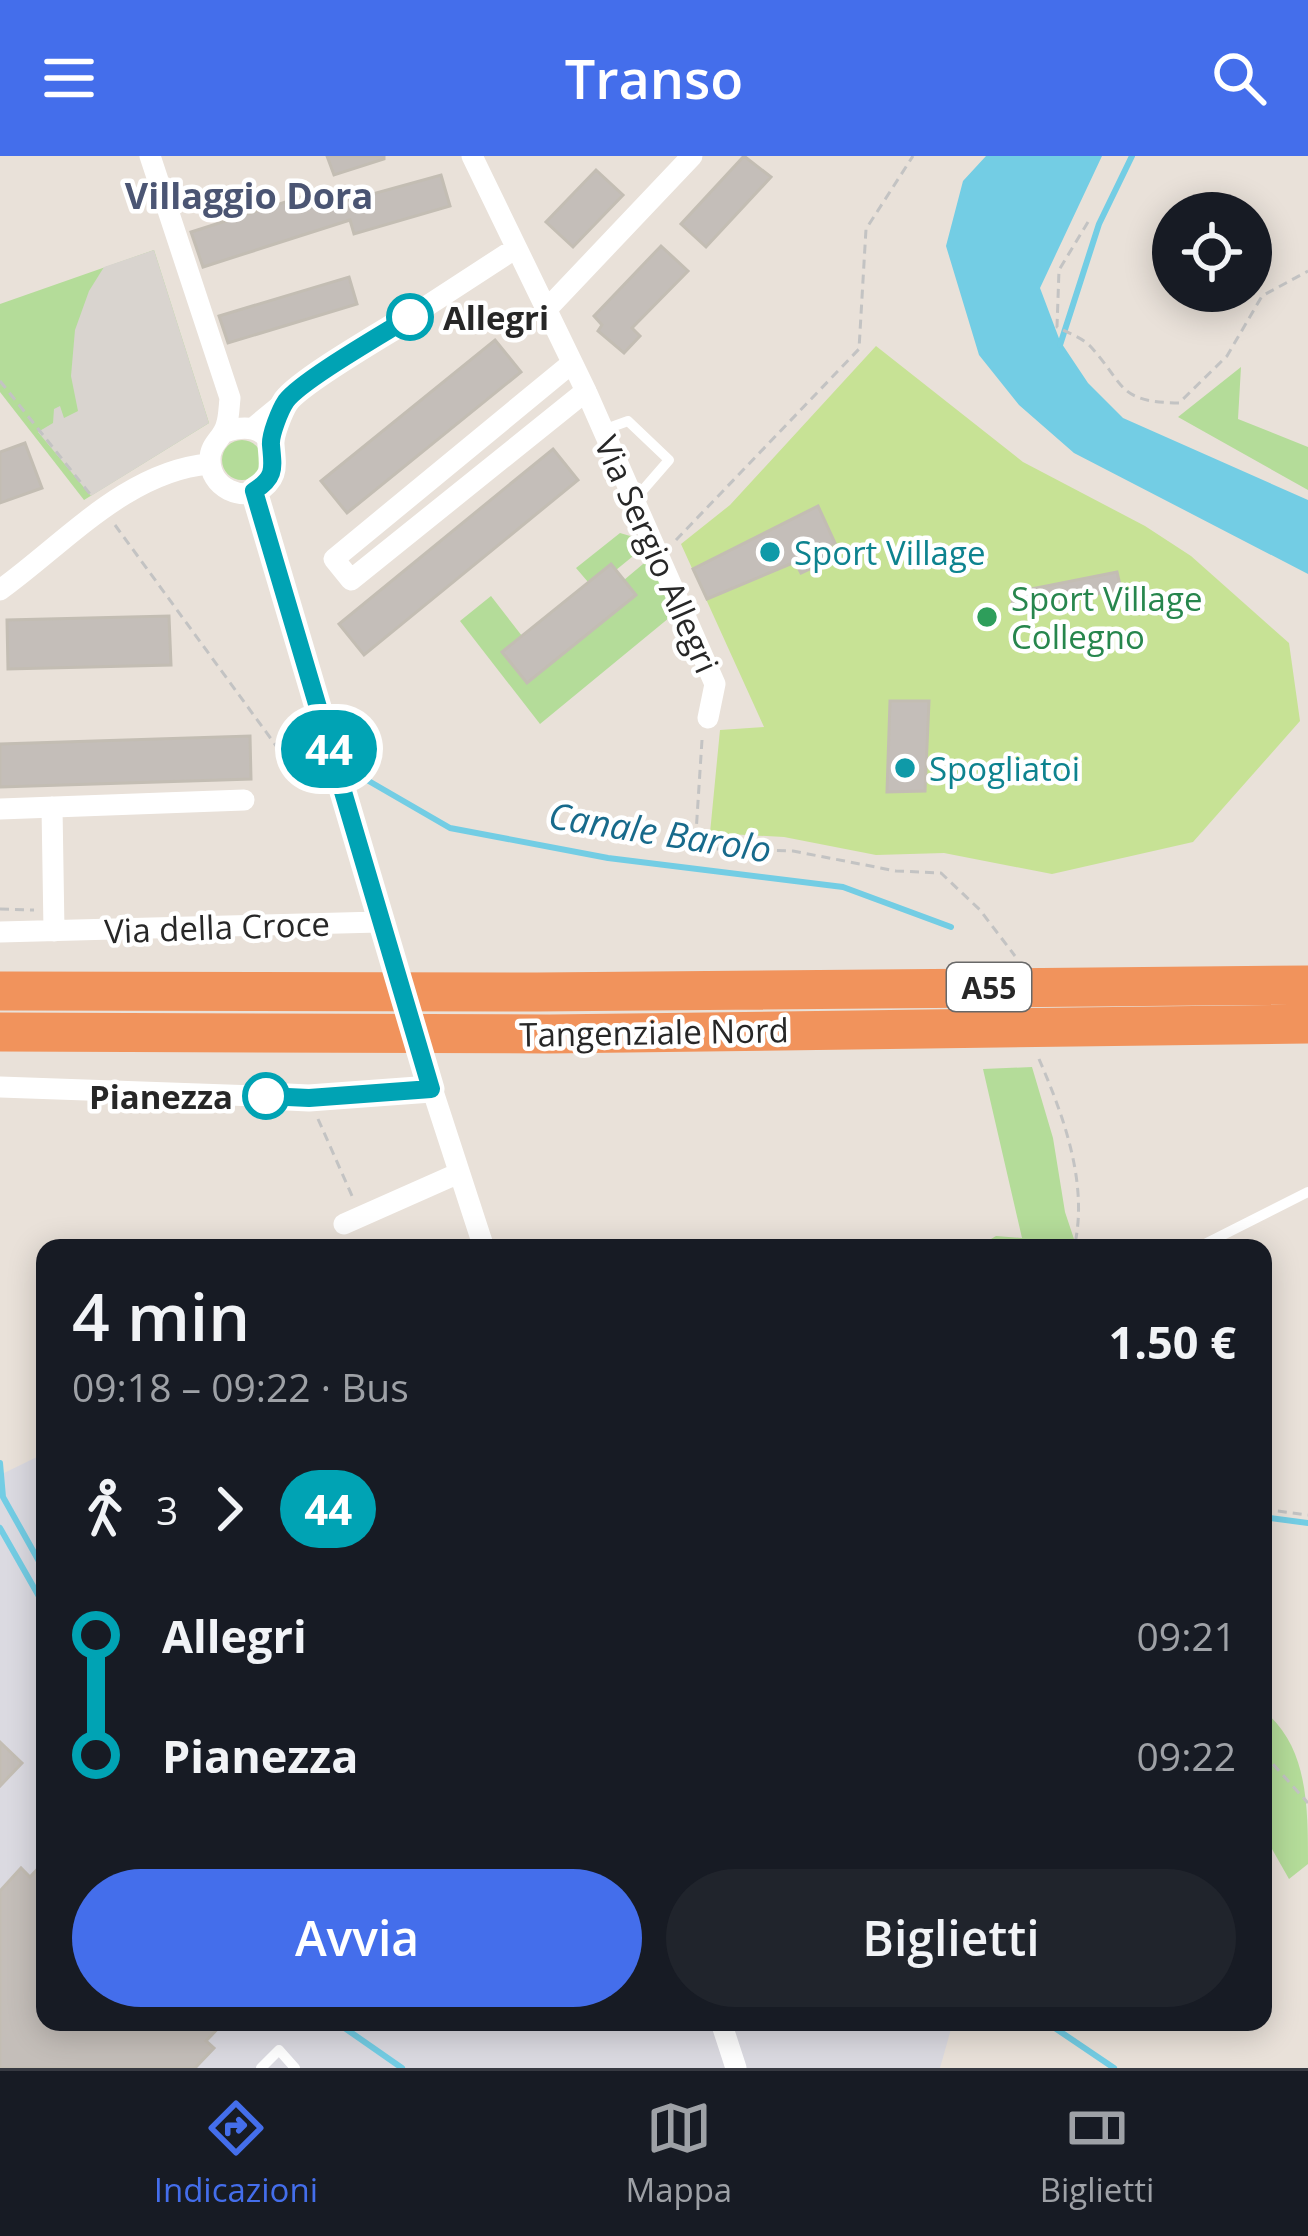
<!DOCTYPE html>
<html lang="it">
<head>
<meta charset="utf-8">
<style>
	body { margin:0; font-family:"Open Sans",sans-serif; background:#20242c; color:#f1f3f6; height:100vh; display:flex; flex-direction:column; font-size:45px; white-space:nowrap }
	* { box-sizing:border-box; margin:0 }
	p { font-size:39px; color:#9ea1a6 }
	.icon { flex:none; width:66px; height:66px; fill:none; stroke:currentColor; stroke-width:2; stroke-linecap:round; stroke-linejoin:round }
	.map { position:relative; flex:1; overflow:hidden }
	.drawer { position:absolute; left:36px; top:1083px; width:1236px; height:792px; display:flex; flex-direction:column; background:#171b24; border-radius:24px; box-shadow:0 6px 30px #0003 }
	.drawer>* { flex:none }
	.badge { padding:0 24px; border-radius:39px; font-size:42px; line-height:78px }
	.controls { position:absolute; left:1152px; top:36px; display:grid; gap:24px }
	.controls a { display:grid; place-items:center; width:120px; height:120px; border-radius:50%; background:#171b24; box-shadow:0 6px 30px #0003; font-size:60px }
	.map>.badge { position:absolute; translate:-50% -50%; box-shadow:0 0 0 6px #fff }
	.legs { display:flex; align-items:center; gap:18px; height:132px; padding:0 36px; font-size:39px }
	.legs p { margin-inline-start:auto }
	.headline { display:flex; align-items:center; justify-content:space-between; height:204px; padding:0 36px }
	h1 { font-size:66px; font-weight:600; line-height:90px }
	.cta { display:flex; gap:24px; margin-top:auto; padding:24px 36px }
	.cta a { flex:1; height:138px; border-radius:72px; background:#446eeb; color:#fff; font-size:48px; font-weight:600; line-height:138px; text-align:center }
	.cta a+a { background:#20242c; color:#f1f3f6 }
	ul { padding:0 36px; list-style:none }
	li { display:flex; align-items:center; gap:42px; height:120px; font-size:45px }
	li i { display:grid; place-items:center; width:18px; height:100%; margin:0 15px; background:currentColor }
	li i::after { content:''; width:30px; height:30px; margin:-15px; border:9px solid; border-radius:50%; background:#171b24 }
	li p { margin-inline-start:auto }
	li:first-child i { background:linear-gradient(#0000 50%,currentColor 0) }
	li:last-child i { background:linear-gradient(currentColor 50%,#0000 0) }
	header { display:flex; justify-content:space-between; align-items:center; height:156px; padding:0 36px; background:#446eeb; color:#fff; font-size:54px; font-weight:600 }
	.dock { display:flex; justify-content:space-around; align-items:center; height:168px; border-top:3px solid #363941; background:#171b24; font-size:33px; color:#9ea1a6 }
	.dock a { display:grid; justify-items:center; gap:6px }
	.dock .active { color:#446eeb }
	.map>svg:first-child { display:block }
</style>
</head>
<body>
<header><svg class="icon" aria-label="menu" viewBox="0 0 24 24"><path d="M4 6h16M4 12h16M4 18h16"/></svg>Transo<svg class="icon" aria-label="search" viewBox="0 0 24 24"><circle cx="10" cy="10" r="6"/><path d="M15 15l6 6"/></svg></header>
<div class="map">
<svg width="1308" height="1912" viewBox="0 0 1308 1912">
	<rect width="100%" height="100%" fill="#e9e1d9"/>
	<path fill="#dbdae1" d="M45 1297V1866H953L940 1912H0V1319Z"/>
	<path fill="#b4dc99" d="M154 94 209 267 84 344 0 236V148Z
		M1241 211 1238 263 1308 291V334L1178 261Z
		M222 304a20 20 0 1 1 40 0a20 20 0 1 1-40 0Z
		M620 377 637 382 643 392 616 414 611 408 588 426 576 412Z
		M649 403 675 457 540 568 460 465 491 440 522 480 503 496 527 527 636 439 624 424Z
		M1032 911 1053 982 1065 1056 1077 1092H976L996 1080 1022 1082 983 913Z
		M1263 1554C1308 1590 1308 1650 1308 1708L1289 1723 1263 1677Z"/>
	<path fill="#c7e295" d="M876 190 1023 306 1145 370 1191 400 1289 487 1300 565 1193 686 1052 718 944 697 876 699 784 681 710 677 720 574 764 571 681 388 730 349Z"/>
	<path fill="#d9d4cf" d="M154 94 209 267 91 340 38 276 53 267 54 253 60 250 64 262 78 255 71 220 75 174 89 135 104 111Z"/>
	<path fill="#73cde4" d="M986 0H1102L1040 132 1060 185 1088 227 1123 262 1308 344V418L1074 297 1019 249 979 199 946 90 963 25Z"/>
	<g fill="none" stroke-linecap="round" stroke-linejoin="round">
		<path stroke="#73cde4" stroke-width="6" d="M1060 189 1099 68 1132 0
			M367 624 450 672 608 702 843 731 951 771
			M0 1307 3 1341 45 1416
			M1263 1361 1308 1367
			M0 1372 45 1451
			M336 1866 402 1912
			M1046 1866 1114 1912"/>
	</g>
	<path fill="#c4beb9" stroke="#c3bdb3" stroke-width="3" d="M327 0H384V3L334 19Z
		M744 0 771 21 706 91 681 68Z
		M596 14 623 39 573 91 546 66Z
		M441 19 450 50 354 78 350 64 203 111 191 76 317 36 322 52Z
		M661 90 688 115 632 172 640 180 624 197 598 175 602 169 594 160Z
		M349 121 357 148 228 187 219 160Z
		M495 184 521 216 347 357 321 325Z
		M25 287 42 332 0 347V296Z
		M553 293 578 324 364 499 339 468Z
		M818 350 835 387 825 392 831 403 801 417 795 406 707 443 693 413Z
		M611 408 636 439 527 527 502 496Z
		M1117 416 1121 433 1014 454 1011 437Z
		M169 460 171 509 8 513 7 464Z
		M890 545H929L925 635 887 636Z
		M250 580 251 623 0 631V588Z
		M0 1586 22 1607 0 1630Z
		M45 1705V1866H224L206 1885 214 1892 195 1912H0V1735L21 1712 30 1721Z"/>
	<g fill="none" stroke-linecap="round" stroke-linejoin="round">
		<path stroke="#c3c3c3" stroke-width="3" stroke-dasharray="9 6" stroke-linecap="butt" d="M1088 66 1059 114 1057 171C1068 177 1083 182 1091 191 1126 230 1117 246 1179 247L1227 200 1262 140 1308 115
			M0 225 90 338
			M115 369 277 591 290 605 314 615
			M676 384 859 193 866 73 913 0
			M702 584 696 677 715 693 793 695 896 715 941 717 980 754 1015 800
			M0 753 34 754
			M1039 903C1064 961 1089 1029 1074 1092
			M318 963 353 1042
			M1263 1353 1308 1359
			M1263 1597 1308 1647"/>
		<path stroke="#fff" stroke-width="10" d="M603 274 628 265 669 304 636 342
			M1197 1092 1308 1036
			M261 1912 279 1894 295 1912"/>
		<path stroke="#fff" stroke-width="21" d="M150 0 230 242C229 251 229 262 226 270 222 283 210 288 210 303 210 317 217 328 229 334 282 359 296 251 225 276
			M472 0 586 235 715 528 708 562
			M546 154 692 0
			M572 207 334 403 351 424 586 235
			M253 272 304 230 516 92
			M254 335 403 841
			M0 434C64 388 127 315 209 308
			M52 651 54 775
			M0 653 244 644
			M0 776 379 766
			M412 871 484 1092
			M0 931 309 942 431 933
			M344 1068 459 1017
			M721 1866 736 1912"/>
		<path stroke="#f1935c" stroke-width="39" d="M0 835 537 836 1308 829
			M0 876 549 878 1308 868"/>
	</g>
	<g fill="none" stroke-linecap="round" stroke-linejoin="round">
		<g stroke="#fff" stroke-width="27">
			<path id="line-1" d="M266 940 309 942 431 933 254 335C276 321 273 312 271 289 270 279 280 254 286 245 302 224 383 178 410 161"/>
		</g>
		<use href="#line-1" stroke="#00a3b4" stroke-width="18"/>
	</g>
	<g fill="#fff" stroke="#00a3b4" stroke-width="6">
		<circle cx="410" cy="161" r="21"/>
		<circle cx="266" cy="940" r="21"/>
	</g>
	<g fill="#0f9aa8" stroke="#fff" stroke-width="4.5">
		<circle cx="770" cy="396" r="12"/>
		<circle cx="905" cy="612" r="12"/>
	</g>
	<circle fill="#2e9e5b" stroke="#fff" stroke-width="4.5" cx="987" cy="461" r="12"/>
	<g text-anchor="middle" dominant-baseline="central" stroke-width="9" stroke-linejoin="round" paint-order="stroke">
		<rect fill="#fff" stroke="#686868" stroke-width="3" x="947" y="807" width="84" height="48" rx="9"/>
		<g font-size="30" font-weight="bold" fill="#272727">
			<text x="989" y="831">A55</text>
		</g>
		<g font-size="33" font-weight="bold" fill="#272727" stroke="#fff" text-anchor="start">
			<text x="443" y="161">Allegri</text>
			<text x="233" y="940" text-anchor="end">Pianezza</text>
		</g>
		<g font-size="33" fill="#0d838f" stroke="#fff" text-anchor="start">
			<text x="794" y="396">Sport Village</text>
			<text x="929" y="612">Spogliatoi</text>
		</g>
		<g font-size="33" fill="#272727" stroke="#fff">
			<text transform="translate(657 398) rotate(66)">Via Sergio Allegri</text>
			<text transform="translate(217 771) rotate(-2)">Via della Croce</text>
			<text transform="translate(654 876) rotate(-1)">Tangenziale Nord</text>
		</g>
		<g font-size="33" fill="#27864d" stroke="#fff" text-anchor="start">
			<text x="1011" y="442">Sport Village<tspan x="1011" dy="38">Collegno</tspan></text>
		</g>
		<g font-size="36" font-weight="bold" fill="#4b5573" stroke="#fff">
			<text x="249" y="39">Villaggio Dora</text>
		</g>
		<g font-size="36" font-style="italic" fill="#176a8b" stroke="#fff">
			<text transform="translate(660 676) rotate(9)">Canale Barolo</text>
		</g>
	</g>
</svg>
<div class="controls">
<a><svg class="icon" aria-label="locate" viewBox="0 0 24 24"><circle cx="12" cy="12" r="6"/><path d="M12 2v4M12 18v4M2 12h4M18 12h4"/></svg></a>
</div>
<b class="badge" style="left:329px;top:593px;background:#00a3b4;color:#fff">44</b>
<section class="drawer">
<div class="headline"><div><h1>4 min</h1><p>09:18 – 09:22 · Bus</p></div><b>1.50 €</b></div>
<div class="legs"><svg class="icon" aria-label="walk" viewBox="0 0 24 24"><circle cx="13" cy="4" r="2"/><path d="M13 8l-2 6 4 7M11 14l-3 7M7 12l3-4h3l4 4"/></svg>3<svg class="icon" aria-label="forward" viewBox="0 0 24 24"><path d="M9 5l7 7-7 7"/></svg><b class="badge" style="background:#00a3b4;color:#fff">44</b></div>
<ul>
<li><i style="color:#00a3b4"></i><b>Allegri</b><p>09:21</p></li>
<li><i style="color:#00a3b4"></i><b>Pianezza</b><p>09:22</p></li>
</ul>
<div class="cta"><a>Avvia</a><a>Biglietti</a></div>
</section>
</div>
<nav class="dock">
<a class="active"><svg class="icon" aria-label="directions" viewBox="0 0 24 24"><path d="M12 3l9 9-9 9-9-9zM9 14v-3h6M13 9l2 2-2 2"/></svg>Indicazioni</a>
<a><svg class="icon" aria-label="map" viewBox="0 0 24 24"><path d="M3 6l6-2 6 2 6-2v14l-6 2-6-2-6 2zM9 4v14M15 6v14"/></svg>Mappa</a>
<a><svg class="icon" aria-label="tickets" viewBox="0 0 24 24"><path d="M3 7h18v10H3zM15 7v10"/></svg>Biglietti</a>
</nav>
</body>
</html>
